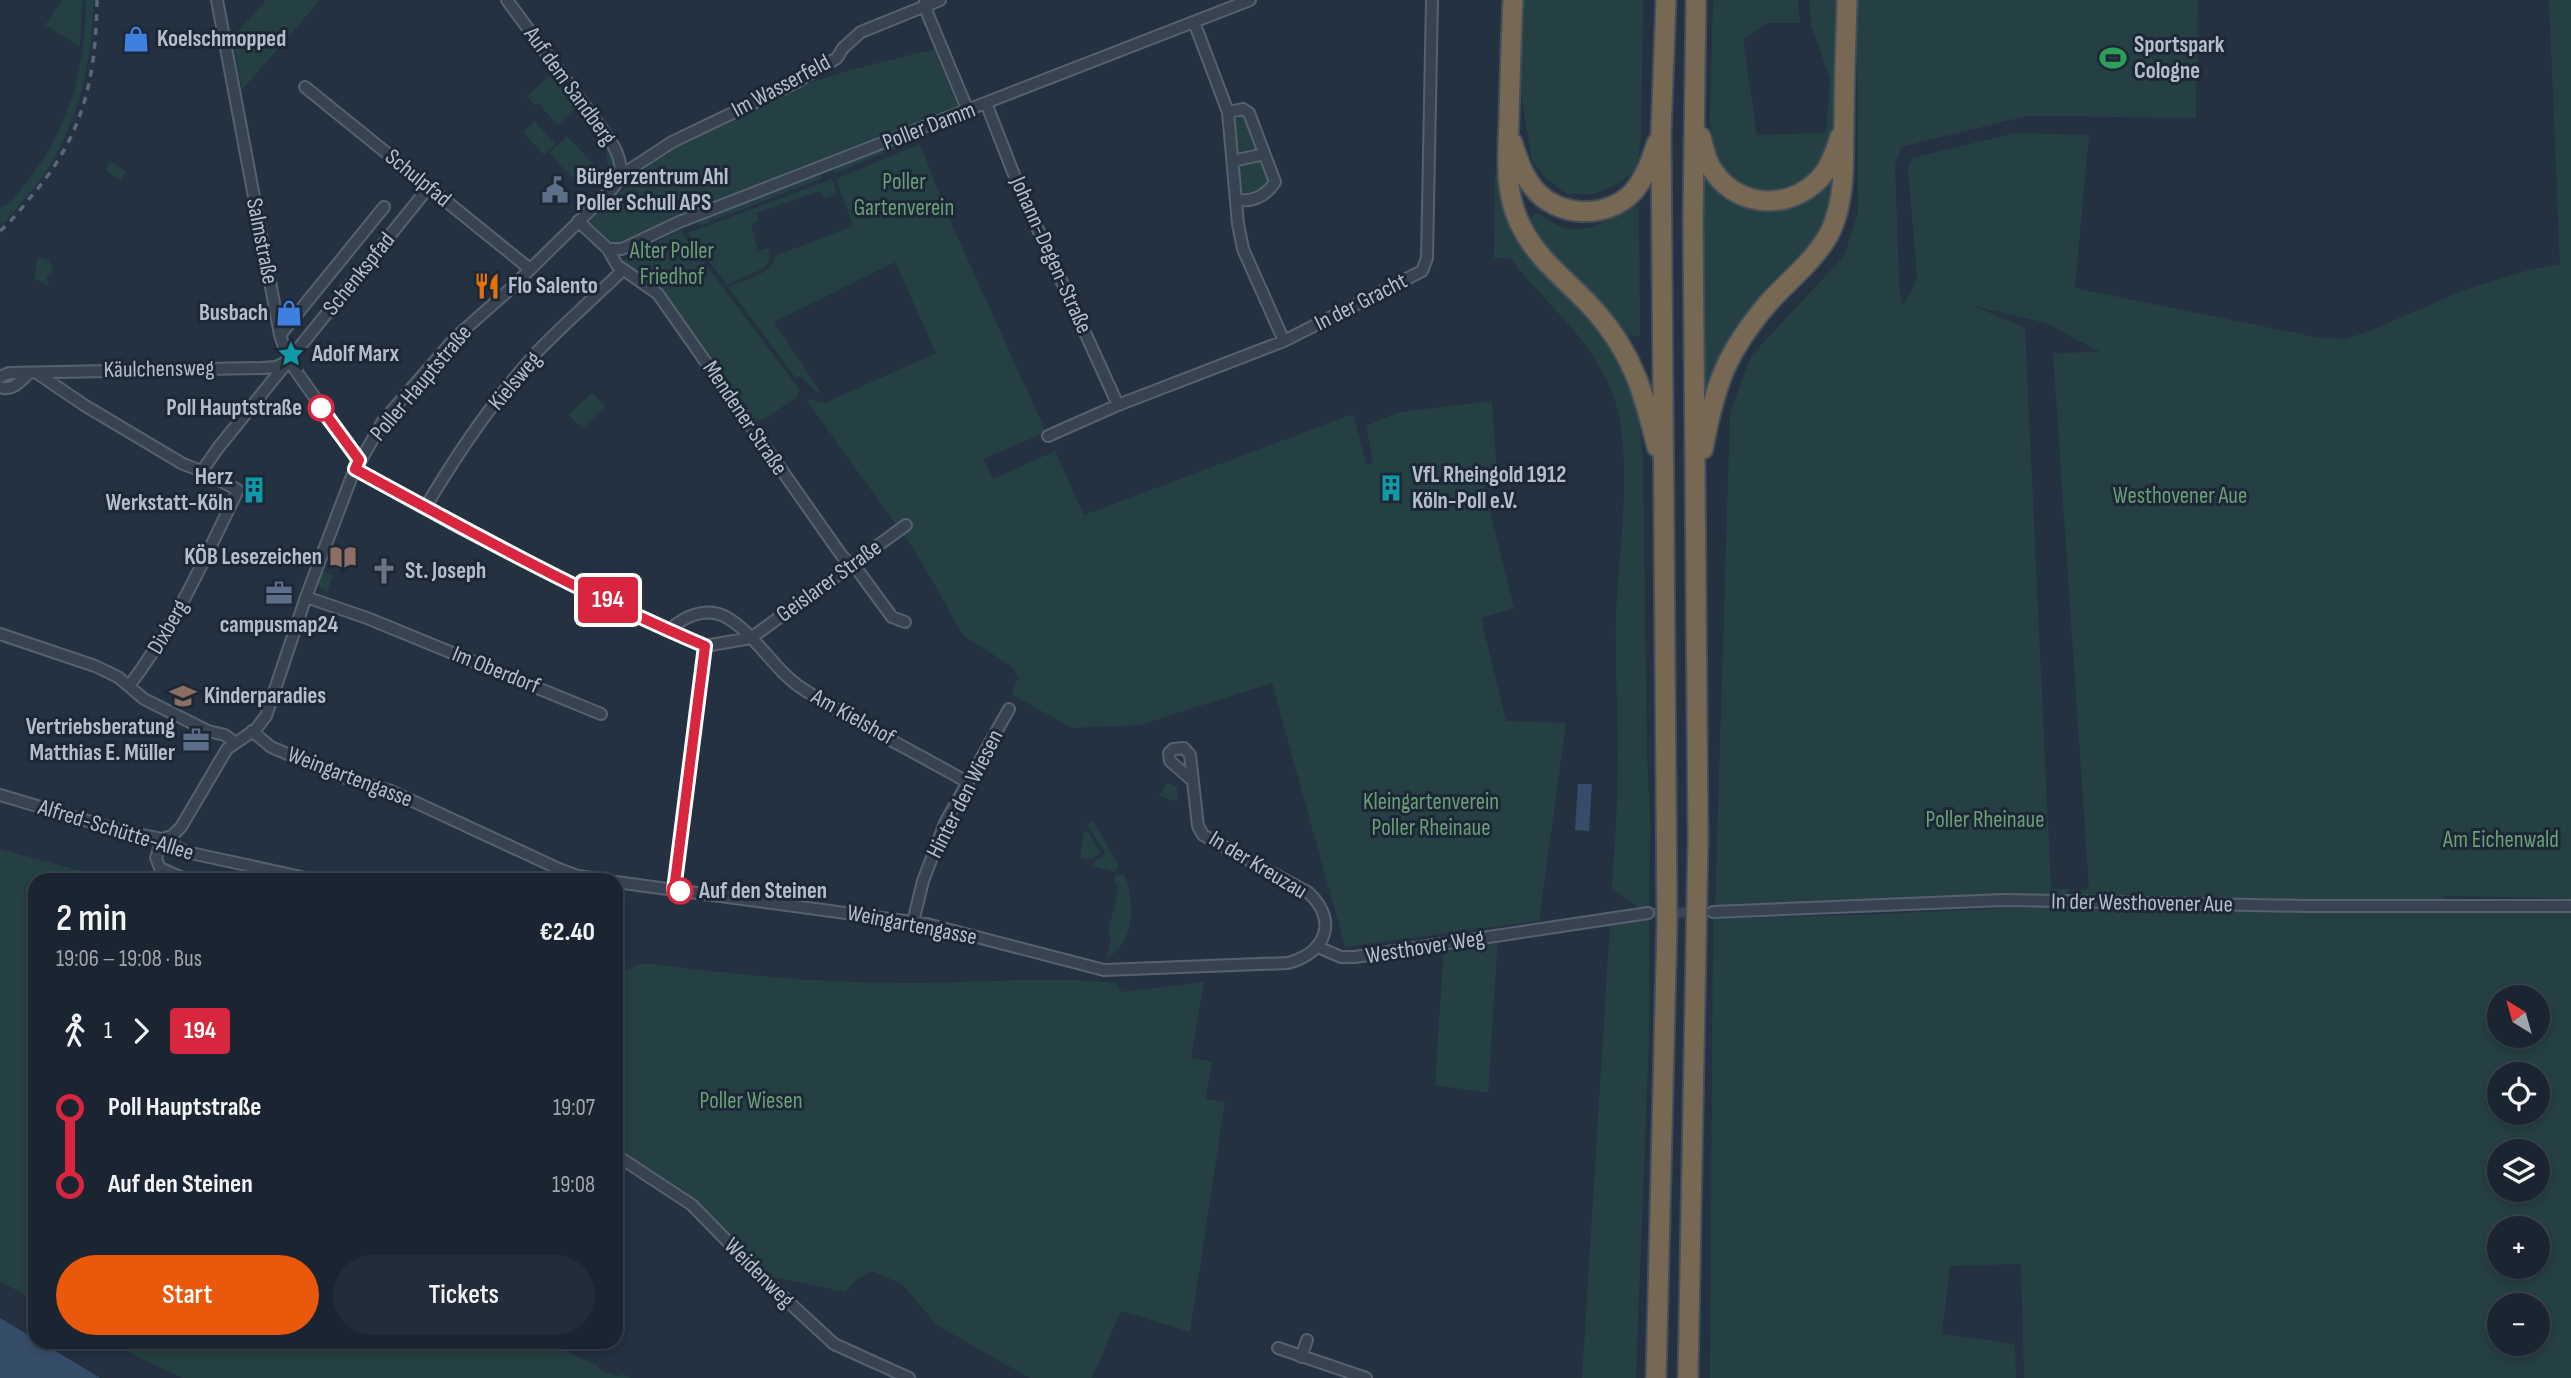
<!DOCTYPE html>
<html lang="en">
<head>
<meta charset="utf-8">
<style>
	body { margin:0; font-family:"Sofia Sans Condensed",sans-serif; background:#232d39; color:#f1f3f6; height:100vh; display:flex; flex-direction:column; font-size:26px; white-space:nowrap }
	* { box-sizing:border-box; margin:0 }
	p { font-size:23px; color:#9fa5ab }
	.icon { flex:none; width:38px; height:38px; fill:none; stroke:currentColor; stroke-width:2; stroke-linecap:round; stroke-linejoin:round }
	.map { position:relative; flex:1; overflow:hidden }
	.panel { position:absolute; left:28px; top:873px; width:595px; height:476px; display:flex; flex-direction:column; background:#1a2531; border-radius:21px; box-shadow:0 4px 10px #0003,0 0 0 2px #38424d }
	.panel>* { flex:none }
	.badge { padding:0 14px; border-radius:5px; font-size:24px; line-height:46px }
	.needle { width:46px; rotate:323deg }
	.fabs { position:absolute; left:2487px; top:985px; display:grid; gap:14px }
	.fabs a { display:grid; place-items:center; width:63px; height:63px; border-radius:50%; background:#1a2531; box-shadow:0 4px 10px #0003,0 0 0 2px #38424d; font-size:35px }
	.map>.badge { position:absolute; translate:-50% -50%; box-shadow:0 0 0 4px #fff }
	.legs { display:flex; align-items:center; gap:10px; height:77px; padding:0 28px; font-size:23px }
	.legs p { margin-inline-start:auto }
	.summary { display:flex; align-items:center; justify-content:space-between; height:119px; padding:0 28px }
	h1 { font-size:38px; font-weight:600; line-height:52px }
	.button { display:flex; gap:14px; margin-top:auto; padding:14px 28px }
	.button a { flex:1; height:80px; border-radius:42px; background:#ea580c; color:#fff; font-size:28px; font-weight:600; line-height:80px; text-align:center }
	.button a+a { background:#232d39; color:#f1f3f6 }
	ul { padding:0 28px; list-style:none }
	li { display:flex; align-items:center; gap:24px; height:77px; font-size:26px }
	li i { display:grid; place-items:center; width:10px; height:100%; margin:0 9px; background:currentColor }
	li i::after { content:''; width:18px; height:18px; margin:-9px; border:5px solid; border-radius:50%; background:#1a2531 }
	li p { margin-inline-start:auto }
	li:first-child i { background:linear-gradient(#0000 50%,currentColor 0) }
	li:last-child i { background:linear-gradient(currentColor 50%,#0000 0) }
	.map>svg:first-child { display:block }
</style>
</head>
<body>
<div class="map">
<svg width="2571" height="1378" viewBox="0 0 2571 1378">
	<rect width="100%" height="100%" fill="#233141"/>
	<path fill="#254042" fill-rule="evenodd" d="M62 0H82L80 47 45 25Z
		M86 0H94C92 57 82 109 54 159 41 182 21 203 4 223H0V207C12 204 19 191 27 182 69 128 86 68 86 0Z
		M266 0H320L242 90 232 38Z
		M1520 0H1643L1641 136 1637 169 1619 183 1594 194H1567L1547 180 1532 160 1519 83Z
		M1713 0H1798L1800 23H1767L1743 39 1757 135 1826 133 1830 79 1811 25 1809 0H1836V80L1831 138 1818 164 1801 181 1774 190 1748 189 1722 168 1713 147 1710 118Z
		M1857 0H2198L2196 118 2027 116 1901 147 1895 165 1899 281 1902 305 1912 292 1917 276 1908 169 1912 158 2015 133 2089 135 2075 288 2320 338 2346 339 2372 330 2464 290 2529 270 2560 264 2549 0H2571V1378H2024L2021 1264 1950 1266 1942 1334 2015 1344 2016 1378H1710L1713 919 1881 914 2004 908 2562 904 2561 898 2445 896 2444 902 2305 903 2075 897 2074 890 2089 889 2053 353 2100 352 2046 323 1974 306 2025 328 2051 889H2069V897L1715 909 1730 413 1751 356 1844 256 1858 212ZM2499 998H2538V1036H2499ZM2499 1074H2538V1113H2499ZM2499 1152H2538V1190H2499ZM2499 1228H2538V1267H2499ZM2499 1306H2538V1344H2499Z
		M934 49 957 105 954 111 624 242C608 244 602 238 590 227V221L639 174 674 146 719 122 808 84 850 70Z
		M552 74 577 107 558 125 538 103 535 105 527 96Z
		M1243 114 1256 146 1254 151 1239 154 1236 151 1232 119 1234 115Z
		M535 121 555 144 544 155 523 132Z
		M598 131 611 147 617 173 609 186 596 198C609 178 612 154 598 131Z
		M567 136 596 167 578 184 549 153Z
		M918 136 919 139 835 173V169L839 166Z
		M920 144 949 218 1046 432 983 459 993 479 1055 451 1084 515 1353 414 1367 464 1373 463 1366 426 1399 412 1492 401 1497 472 1481 476 1514 608 1481 618 1506 721 1566 723 1539 921 1345 947 1272 683 1140 725 1072 728 1011 694 1018 679 1014 668 963 635 917 554 805 398 825 403 936 353 895 262 774 322 822 394 814 390 802 377H795L728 287C744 280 772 275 775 256L853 226 836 179Z
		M1836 157 1831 208 1811 248 1726 349 1705 389 1702 178 1706 175 1778 208Z
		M1257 159 1263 163 1270 181 1267 188C1239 200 1240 196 1238 168L1241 164Z
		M111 161 126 172 120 180 105 170Z
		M1495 173 1500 178 1507 207 1604 334 1629 380 1638 410 1643 456 1647 752 1650 820 1649 909 1642 910 1612 888C1614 854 1617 821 1617 787 1619 731 1615 674 1616 618 1618 547 1637 453 1610 387 1588 336 1543 301 1510 258H1494Z
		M821 174 823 178 699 226 697 221Z
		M832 179 837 194 824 199 820 191 756 213 759 221 751 224 758 251 768 248 770 261 762 269 727 285 688 233Z
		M1628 207H1639L1640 336 1625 335C1601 301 1565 279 1542 245 1537 237 1533 228 1529 220L1535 213C1543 215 1547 220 1555 224 1581 237 1608 222 1628 207Z
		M680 230 799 389 798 396 763 420 756 419 663 291 620 262Z
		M38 257 48 260 53 268 52 272 46 277 49 282 47 285 34 279Z
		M592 393 605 406 583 428 568 415Z
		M322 571 333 575 327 593 318 585Z
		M1167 782 1177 787 1178 799 1176 801 1159 796Z
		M1093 821 1119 866 1114 872 1093 866 1095 861 1106 854 1087 824Z
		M1084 831 1088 832 1101 853 1090 860 1080 857Z
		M0 849 96 875 93 880H35V1301L0 1281Z
		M1124 874C1135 902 1136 941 1107 958L1111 936 1108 932 1119 885 1114 883 1115 876Z
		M1649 918V1040L1636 1378H1582L1610 923Z
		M1498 937 1488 1093 1435 1085 1444 944Z
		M643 963C729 974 817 983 903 983 974 984 1046 975 1116 983L1122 992 1204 982 1191 1058 1212 1062 1206 1099 1225 1102 1190 1332 1121 1311 1092 1378H1030L937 1325 902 1284 872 1271 857 1279 845 1292 768 1276 698 1205 616 1160V974Z
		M108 1342H543L598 1365V1369L620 1377 621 1374 631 1378H182Z"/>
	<path fill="#364d69" d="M1578 784H1592L1589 831 1575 830Z
		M0 1318 35 1339V1342H41L100 1378H0Z"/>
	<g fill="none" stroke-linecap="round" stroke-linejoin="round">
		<path stroke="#394656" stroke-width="10" stroke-dasharray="10 5" stroke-linecap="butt" d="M1648 913 1701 912"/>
		<g stroke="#56616e" stroke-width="14">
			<path id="minor" d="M217 0 280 335 289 361 359 460
				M925 0 928 15 968 111
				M1194 22 1228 112 1238 224 1243 249 1284 341
				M305 87 530 269
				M986 103 1020 190 1118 405
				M1228 112 1243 109 1249 113 1275 182C1266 196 1254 202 1237 200
				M1233 161 1264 154
				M620 176 672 142 795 83 837 58 843 48 861 32 940 0
				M578 221 608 249 617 265 658 294 842 556 859 572 892 617 905 622
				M608 249H622L679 222 1250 0
				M280 335 384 207
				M37 373 84 405 183 464 202 471 238 490C205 558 175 626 129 686
				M0 377 9 373 261 368 276 367 286 362
				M0 387C12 392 21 381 29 373
				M1048 436 1118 405 1284 341 1422 271 1427 258 1432 0
				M355 469 456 526 545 571 705 646 751 638 906 525
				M202 471 218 448 429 187
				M425 508C458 452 494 399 538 351 565 323 595 297 623 270
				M306 597 367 618 601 714
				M669 630C684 617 704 607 724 616 755 632 773 670 803 689 855 723 913 751 967 782
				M0 634 95 666 118 677 144 699 208 731 225 735 234 742
				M252 731 271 747 339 776 391 791 559 869 578 876 606 880
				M0 795 118 830 162 839 186 852 315 880
				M162 839 172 836 181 827 227 749 256 729 266 716 306 597 352 476 383 421 455 338 508 291 613 188C626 172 620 156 610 140L507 0
				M162 839 156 858 160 868 187 880
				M616 882 927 924 1104 970 1288 963C1325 953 1339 922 1309 893L1203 835 1198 826 1190 755 1184 748 1173 749 1169 753 1170 761 1193 781
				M674 890 705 646
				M1713 912 2004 900 2305 906H2571
				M913 922 923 881 945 823 1009 709
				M1318 947 1341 957H1355L1648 913
				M616 1155 692 1205 767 1282 834 1344 909 1378
				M1278 1348 1366 1378
				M1301 1357 1307 1340"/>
		</g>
		<g stroke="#434e5b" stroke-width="23">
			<path id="motorway" d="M1513 0C1511 39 1510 79 1509 118 1508 157 1503 192 1522 228 1539 262 1572 284 1596 312 1633 354 1644 394 1657 447
				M1701 137C1704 149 1706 162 1714 172 1741 211 1797 210 1825 172 1832 162 1836 149 1840 137
				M1512 142C1517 157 1522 173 1532 186 1555 218 1607 220 1633 192 1645 178 1651 161 1657 143
				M1703 449C1715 384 1726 352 1770 301 1791 278 1819 257 1832 228 1846 194 1843 158 1844 123 1844 82 1846 41 1847 0
				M1656 1378 1667 923 1661 132 1666 0
				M1688 1378 1698 839 1693 221 1696 0"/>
		</g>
		<use href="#minor" stroke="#384351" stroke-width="10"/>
		<use href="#motorway" stroke="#776854" stroke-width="19"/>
		<path stroke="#596778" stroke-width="3.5" stroke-dasharray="7 7" stroke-linecap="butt" d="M0 231C11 222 20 210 29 199 83 138 96 79 97 0"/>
	</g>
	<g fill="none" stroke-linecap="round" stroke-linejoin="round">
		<g stroke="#fff" stroke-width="16">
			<path id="line-1" d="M321 408 359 460 355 469C470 532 585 595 705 646L674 890 680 891"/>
		</g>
		<use href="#line-1" stroke="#d7263d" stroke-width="10"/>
	</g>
	<defs>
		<g id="shop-bare" transform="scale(2.1)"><path d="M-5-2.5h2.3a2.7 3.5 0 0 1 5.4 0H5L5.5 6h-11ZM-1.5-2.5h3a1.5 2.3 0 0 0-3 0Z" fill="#3f7fe0" stroke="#1d2836" stroke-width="2.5" paint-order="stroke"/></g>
		<g id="stadium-bare" transform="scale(2.1)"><path d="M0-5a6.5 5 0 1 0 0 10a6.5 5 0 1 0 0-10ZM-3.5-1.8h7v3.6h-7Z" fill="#2e9e5b" stroke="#1d2836" stroke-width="2.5" paint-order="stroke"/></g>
		<g id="civic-bare" transform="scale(2.1)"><path d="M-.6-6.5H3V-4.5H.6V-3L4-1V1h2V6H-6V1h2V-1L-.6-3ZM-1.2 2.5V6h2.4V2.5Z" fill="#5c6f8a" stroke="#1d2836" stroke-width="2.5" paint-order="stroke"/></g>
		<g id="restaurant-bare" transform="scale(2.1)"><path d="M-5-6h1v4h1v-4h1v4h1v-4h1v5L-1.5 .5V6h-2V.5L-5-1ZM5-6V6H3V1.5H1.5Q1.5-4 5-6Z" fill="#e8710a" stroke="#1d2836" stroke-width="2.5" paint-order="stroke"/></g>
		<g id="sight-bare" transform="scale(2.1)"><path d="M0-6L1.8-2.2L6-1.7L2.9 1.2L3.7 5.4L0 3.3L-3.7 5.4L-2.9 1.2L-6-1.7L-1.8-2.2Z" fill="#0f9aa8" stroke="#1d2836" stroke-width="2.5" paint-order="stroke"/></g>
		<g id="building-bare" transform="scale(2.1)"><path d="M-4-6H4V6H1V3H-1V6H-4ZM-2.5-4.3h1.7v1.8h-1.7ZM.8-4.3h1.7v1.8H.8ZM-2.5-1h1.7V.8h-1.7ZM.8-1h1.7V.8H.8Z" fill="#0f9aa8" stroke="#1d2836" stroke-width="2.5" paint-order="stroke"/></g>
		<g id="library-bare" transform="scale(2.1)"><path d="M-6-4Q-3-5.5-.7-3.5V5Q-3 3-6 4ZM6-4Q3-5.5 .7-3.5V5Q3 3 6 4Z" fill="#8d6e63" stroke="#1d2836" stroke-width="2.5" paint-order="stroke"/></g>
		<g id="church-bare" transform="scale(2.1)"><path d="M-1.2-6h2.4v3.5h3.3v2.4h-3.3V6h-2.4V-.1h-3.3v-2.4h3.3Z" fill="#6b7280" stroke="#1d2836" stroke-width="2.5" paint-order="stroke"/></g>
		<g id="office-bare" transform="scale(2.1)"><path d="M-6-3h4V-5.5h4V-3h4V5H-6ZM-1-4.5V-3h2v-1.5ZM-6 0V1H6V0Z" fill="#5c6f8a" stroke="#1d2836" stroke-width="2.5" paint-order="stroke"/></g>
		<g id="school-bare" transform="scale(2.1)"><path d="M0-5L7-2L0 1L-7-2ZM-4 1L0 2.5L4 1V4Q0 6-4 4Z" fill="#8d6e63" stroke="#1d2836" stroke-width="2.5" paint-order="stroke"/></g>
	</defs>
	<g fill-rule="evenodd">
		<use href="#shop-bare" x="136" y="39"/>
		<use href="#stadium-bare" x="2113" y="58"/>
		<use href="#civic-bare" x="555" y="190"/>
		<use href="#restaurant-bare" x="487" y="286"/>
		<use href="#shop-bare" x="289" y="313"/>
		<use href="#sight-bare" x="291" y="354"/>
		<use href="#building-bare" x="1391" y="488"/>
		<use href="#building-bare" x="254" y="490"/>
		<use href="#library-bare" x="343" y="557"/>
		<use href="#church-bare" x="384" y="571"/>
		<use href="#office-bare" x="279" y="593"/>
		<use href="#school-bare" x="183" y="696"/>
		<use href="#office-bare" x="196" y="740"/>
	</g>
	<g fill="#fff" stroke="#d7263d" stroke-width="3.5">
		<circle cx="321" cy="408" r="12"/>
		<circle cx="680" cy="891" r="12"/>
	</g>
	<g text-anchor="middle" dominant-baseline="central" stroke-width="6" stroke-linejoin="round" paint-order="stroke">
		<g font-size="23" font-weight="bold" fill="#b4becb" stroke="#1d2836" text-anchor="start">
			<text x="157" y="39">Koelschmopped</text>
			<text x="2134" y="45">Sportspark<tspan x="2134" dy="26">Cologne</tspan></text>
			<text x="576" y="177">Bürgerzentrum Ahl<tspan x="576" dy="26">Poller Schull APS</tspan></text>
			<text x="508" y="286">Flo Salento</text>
			<text x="268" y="313" text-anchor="end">Busbach</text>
			<text x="312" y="354">Adolf Marx</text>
			<text x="1412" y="475">VfL Rheingold 1912<tspan x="1412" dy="26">Köln-Poll e.V.</tspan></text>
			<text x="233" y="477" text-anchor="end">Herz<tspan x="233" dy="26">Werkstatt-Köln</tspan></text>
			<text x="322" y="557" text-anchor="end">KÖB Lesezeichen</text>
			<text x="405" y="571">St. Joseph</text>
			<text x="279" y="625" text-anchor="middle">campusmap24</text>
			<text x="204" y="696">Kinderparadies</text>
			<text x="175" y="727" text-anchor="end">Vertriebsberatung<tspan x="175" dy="26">Matthias E. Müller</tspan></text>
		</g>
		<g font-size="23" fill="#b4becb" stroke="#1d2836">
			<text transform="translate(570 86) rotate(54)">Auf dem Sandberg</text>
			<text transform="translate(781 86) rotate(-28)">Im Wasserfeld</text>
			<text transform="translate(929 126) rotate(-21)">Poller Damm</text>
			<text transform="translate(418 178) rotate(39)">Schulpfad</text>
			<text transform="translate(262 241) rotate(79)">Salmstraße</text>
			<text transform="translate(1051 255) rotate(66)">Johann-Degen-Straße</text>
			<text transform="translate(359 274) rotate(-51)">Schenkspfad</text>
			<text transform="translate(1361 302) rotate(-27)">In der Gracht</text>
			<text transform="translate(159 369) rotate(-1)">Käulchensweg</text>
			<text transform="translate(515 381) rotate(-50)">Kielsweg</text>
			<text transform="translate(421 383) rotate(-50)">Poller Hauptstraße</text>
			<text transform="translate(745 418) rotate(56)">Mendener Straße</text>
			<text transform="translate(829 581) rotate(-36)">Geislarer Straße</text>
			<text transform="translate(168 627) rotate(-60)">Dixberg</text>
			<text transform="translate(496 670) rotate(22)">Im Oberdorf</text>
			<text transform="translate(853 717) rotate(29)">Am Kielshof</text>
			<text transform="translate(350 777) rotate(21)">Weingartengasse</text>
			<text transform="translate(965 794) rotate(-63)">Hinter den Wiesen</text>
			<text transform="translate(116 830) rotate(17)">Alfred-Schütte-Allee</text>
			<text transform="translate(1258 865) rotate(31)">In der Kreuzau</text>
			<text transform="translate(2142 903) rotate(1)">In der Westhovener Aue</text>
			<text transform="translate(912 925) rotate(11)">Weingartengasse</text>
			<text transform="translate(1425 947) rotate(-9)">Westhover Weg</text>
			<text transform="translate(759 1273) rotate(45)">Weidenweg</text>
		</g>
		<g font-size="23" fill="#6a9e74" stroke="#1d2836">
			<text x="904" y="182">Poller<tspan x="904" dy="26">Gartenverein</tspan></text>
			<text x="672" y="251">Alter Poller<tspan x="672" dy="26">Friedhof</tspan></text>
			<text x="2180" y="496">Westhovener Aue</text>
			<text x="1431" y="802">Kleingartenverein<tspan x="1431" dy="26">Poller Rheinaue</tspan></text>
			<text x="1985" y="820">Poller Rheinaue</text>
			<text x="2501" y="840">Am Eichenwald</text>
			<text x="751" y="1101">Poller Wiesen</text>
		</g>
		<g font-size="23" font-weight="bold" fill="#b4becb" stroke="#1d2836" text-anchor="end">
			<text x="302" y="408">Poll Hauptstraße</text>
			<text x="699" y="891" text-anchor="start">Auf den Steinen</text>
		</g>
	</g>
</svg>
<div class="fabs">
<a><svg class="needle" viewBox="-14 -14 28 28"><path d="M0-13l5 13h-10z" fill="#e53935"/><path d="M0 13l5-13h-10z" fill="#9fa5ab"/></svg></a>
<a><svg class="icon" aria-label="locate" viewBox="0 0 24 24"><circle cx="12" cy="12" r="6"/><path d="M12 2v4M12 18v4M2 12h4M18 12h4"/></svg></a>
<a><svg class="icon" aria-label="layers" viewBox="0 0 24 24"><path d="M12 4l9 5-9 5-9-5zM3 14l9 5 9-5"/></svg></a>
<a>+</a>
<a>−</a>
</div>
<b class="badge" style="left:608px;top:600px;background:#d7263d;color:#fff">194</b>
<section class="panel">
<div class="summary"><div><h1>2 min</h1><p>19:06 – 19:08 · Bus</p></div><b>€2.40</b></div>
<div class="legs"><svg class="icon" aria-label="walk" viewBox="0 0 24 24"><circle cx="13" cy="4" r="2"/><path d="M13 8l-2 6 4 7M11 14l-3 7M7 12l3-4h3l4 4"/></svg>1<svg class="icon" aria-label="forward" viewBox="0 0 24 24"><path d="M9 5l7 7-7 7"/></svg><b class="badge" style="background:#d7263d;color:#fff">194</b></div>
<ul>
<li><i style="color:#d7263d"></i><b>Poll Hauptstraße</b><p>19:07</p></li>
<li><i style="color:#d7263d"></i><b>Auf den Steinen</b><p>19:08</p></li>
</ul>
<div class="button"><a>Start</a><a>Tickets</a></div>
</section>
</div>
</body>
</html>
